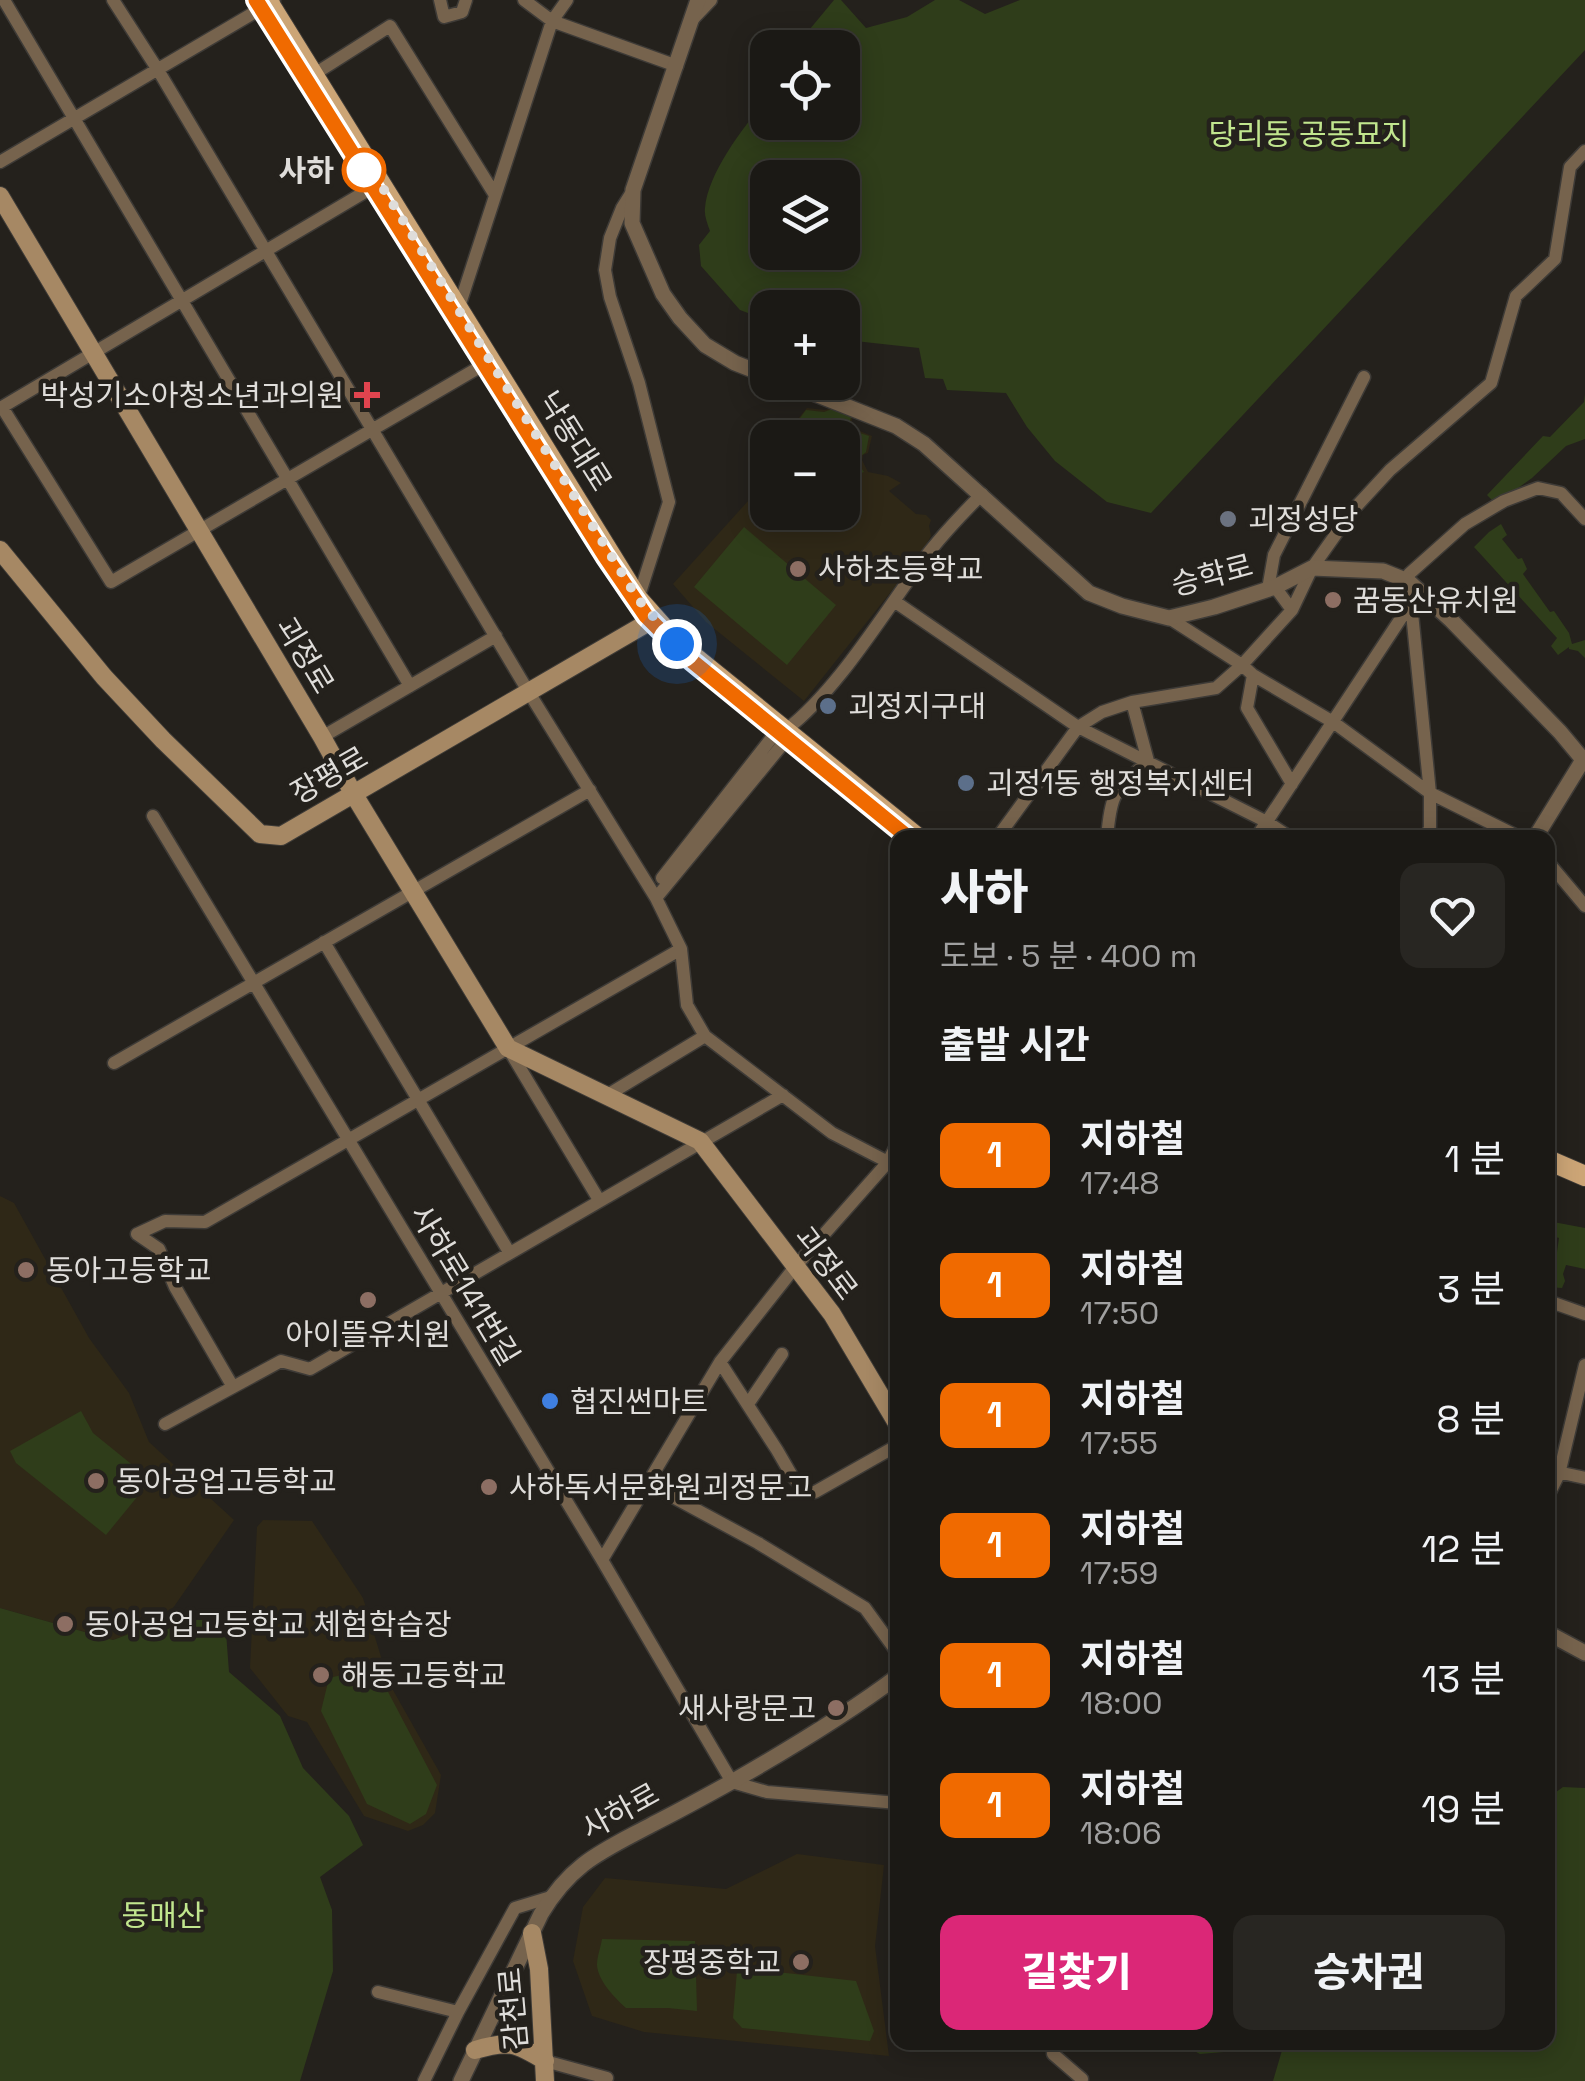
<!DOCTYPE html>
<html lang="ko">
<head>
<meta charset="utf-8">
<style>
	body { margin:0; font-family:"Space Grotesk","Noto Sans KR",sans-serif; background:#282622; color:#f1f3f6; height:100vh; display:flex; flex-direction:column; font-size:38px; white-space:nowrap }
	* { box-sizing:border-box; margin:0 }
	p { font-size:32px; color:#a0a0a0 }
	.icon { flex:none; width:55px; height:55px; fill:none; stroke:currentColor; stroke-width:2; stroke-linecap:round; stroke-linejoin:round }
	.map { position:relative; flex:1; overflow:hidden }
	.drawer { position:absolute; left:890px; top:830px; width:665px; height:1220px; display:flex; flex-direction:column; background:#1b1915; border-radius:20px; box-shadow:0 5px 25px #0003,0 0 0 2px #393834 }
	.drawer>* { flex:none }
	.badge { padding:0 20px; border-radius:15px; font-size:35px; line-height:65px }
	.tools { position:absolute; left:750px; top:30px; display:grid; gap:20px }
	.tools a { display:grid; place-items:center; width:110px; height:110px; border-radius:20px; background:#1b1915; box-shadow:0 5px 25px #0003,0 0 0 2px #393834; font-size:50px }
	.you { position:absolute; width:50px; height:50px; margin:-25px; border:8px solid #fff; border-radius:50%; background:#1a73e8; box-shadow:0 0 0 15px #1a73e833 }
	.map>.badge { position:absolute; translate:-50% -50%; box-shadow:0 0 0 5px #fff }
	h2 { padding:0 50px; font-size:38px; line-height:90px }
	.round { display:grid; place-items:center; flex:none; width:105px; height:105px; border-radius:20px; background:#282622 }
	.headline { display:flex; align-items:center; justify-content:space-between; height:170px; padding:0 50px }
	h1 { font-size:48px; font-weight:800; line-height:75px }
	.cta { display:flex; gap:20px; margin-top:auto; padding:20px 50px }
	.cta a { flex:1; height:115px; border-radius:20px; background:#db2777; color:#fff; font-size:40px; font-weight:800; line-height:115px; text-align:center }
	.cta a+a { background:#282622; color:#f1f3f6 }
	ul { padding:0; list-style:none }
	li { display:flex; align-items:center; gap:30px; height:130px; padding:0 50px }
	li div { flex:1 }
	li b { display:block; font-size:38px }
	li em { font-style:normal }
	li .badge { min-width:110px; font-weight:700; text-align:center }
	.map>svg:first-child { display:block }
</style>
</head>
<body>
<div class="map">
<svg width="1585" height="2081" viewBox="0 0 1585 2081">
	<rect width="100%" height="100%" fill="#24211c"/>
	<path fill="#2f2817" d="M807 408 825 410 833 408 853 416 850 427 872 436 868 453 863 455 862 460 868 472 888 476 901 483 889 491 916 514 926 515 931 520 929 526 931 536 921 554 804 701 706 622 673 584 767 480 768 512H842V438L783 437Z
		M0 1196 14 1203 89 1338 129 1393 149 1442 234 1520 164 1621 113 1640 0 1608Z
		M263 1520 312 1521 363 1598 389 1683 441 1775 435 1813 423 1825 408 1831 364 1816 307 1722 288 1716 250 1668 257 1527Z
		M797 1854 884 1865 875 1946 889 2056 644 2032 592 2016 573 1961 583 1907 605 1878 726 1889Z"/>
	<path fill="#2f3d1a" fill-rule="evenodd" d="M834 0H841L866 28 907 17 935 0H959L985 14 1020 0H1585V50L1151 513 1107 502 1055 461 1027 427 1006 393 947 390 943 379 925 378 919 348 855 341 843 345 842 308H768L767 320 740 310 701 266 699 245 710 231C707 223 704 215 705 208 708 173 742 130 763 103L761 83 767 77 768 122H842V48L795 47ZM768 178H842V252H768Z
		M1585 394V439L1566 446 1532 478 1496 504 1487 495 1543 436 1550 437 1584 402Z
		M832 409 851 417 848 429 869 436 866 452 861 456 862 469 864 472 849 478 843 485 842 438H785L806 410 824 412Z
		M1501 524 1507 535 1502 539 1518 559 1522 558 1527 569 1523 574 1550 612 1554 611 1569 633 1572 644 1585 640V658L1578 651 1569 649V647L1558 655 1551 646 1557 638 1474 547 1489 532Z
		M744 527 836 605 787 665 694 587Z
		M1548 1221 1585 1228V1269L1566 1265 1563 1274 1565 1281 1562 1288 1548 1287V1267L1556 1259 1559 1238 1548 1235Z
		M81 1411 93 1433 151 1480 106 1535 16 1463 10 1451Z
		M0 1608 113 1640 164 1621 225 1619 229 1672 280 1716 303 1768 349 1816 363 1845 320 1877 332 1910 333 1971 300 2081H0Z
		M375 1667 437 1785 426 1814 410 1824 367 1804 321 1711 329 1678Z
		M1563 1787 1585 1788V2081H1273L1283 2047 1200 2054 1179 2043 1548 2042V1798Z
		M602 1939 695 1941 697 2011 668 2008H626C615 1998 598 1981 597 1965 597 1957 601 1946 602 1939Z
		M741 1968 856 1981 874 2031 870 2041 742 2028 733 2018 737 1971Z"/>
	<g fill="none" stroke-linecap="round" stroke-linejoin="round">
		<g stroke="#3e3b37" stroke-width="15">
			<path id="minor" d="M4 0 410 686
				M113 0 158 70 528 691 656 898 681 949 687 1005 705 1036 832 1133 888 1162 898 1173
				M440 0 444 17 462 12 466 0
				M524 0 552 21 677 66
				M692 20 711 0
				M313 75 390 26 495 195
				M0 162 274 1
				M380 183 2 407 111 582 490 361
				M632 192 622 208 610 238 605 270 610 297 639 383 669 502 638 599
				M458 310 552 21 567 0
				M1275 587 1292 610
				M1268 589 1274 555 1364 377
				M894 601 1078 727 1267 822 1291 838
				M1411 603 1430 793V828L1425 838
				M1169 618 1242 665 1253 675 1333 722 1430 793 1521 838
				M1253 675 1247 708 1292 784
				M786 730C842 686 886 608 930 551 946 531 964 512 982 494
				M322 737 496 636
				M153 816 602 1560 732 1782 767 1792 898 1803
				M997 838 1078 727 1102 712 1132 702 1216 688 1242 665 1292 610 1312 568 1353 510 1390 470 1491 383 1516 296 1555 259 1570 167 1585 151
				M1107 838C1111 790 1115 792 1148 761L1132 702
				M1256 838 1411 603 1408 581 1409 574 1465 524 1504 501 1538 488 1561 493 1585 519
				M1548 862 1585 906
				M662 878 781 726
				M656 898 791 734
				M324 942 509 1252
				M508 1048 599 1200
				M114 1063 590 790
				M606 1096 705 1036
				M137 1234 165 1221 205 1222 681 949
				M137 1234 159 1249 175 1287 233 1387
				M1548 1301 1585 1314
				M720 1362 777 1450 792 1476 807 1492H815L898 1445
				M748 1404 782 1354
				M165 1424 281 1361 310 1369 783 1095
				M1548 1470 1585 1478
				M647 1483 758 1543 865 1608 894 1648 898 1658
				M1548 1496 1559 1474 1585 1365
				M602 1560 720 1362 795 1267 888 1162 898 1142
				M378 1992 458 2012 515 1908 551 1897
				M1054 2042 1053 2054 1082 2079
				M545 2061 607 2078
				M424 2081 458 2012"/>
		</g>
		<g stroke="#3e3b37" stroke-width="18">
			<path id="tertiary" d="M698 0 633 190 632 223 663 294 680 318 705 345 735 363 768 376
				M785 382 896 426 924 444 1089 593 1122 606 1169 618 1214 607 1275 587 1312 568 1383 571 1408 581 1451 620 1560 732 1585 762
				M1535 838 1583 760
				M1548 1633 1585 1653
				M461 2081 541 1914C572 1862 603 1851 653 1824 681 1810 708 1795 735 1780 791 1748 846 1715 898 1676"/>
		</g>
		<g stroke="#3e3b37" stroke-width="20">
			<path id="secondary" d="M0 196 322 737 353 793 508 1048 700 1141 832 1314 898 1425
				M0 550 104 677 163 740 260 834 281 836 654 619
				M532 1933 539 1969 545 2081
				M475 2050C508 2040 516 2043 545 2061"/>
		</g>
		<g stroke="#3e3b37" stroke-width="22">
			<path id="primary" d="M267 0 638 599 677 643 918 838
				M1548 1160 1585 1176"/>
		</g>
		<use href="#minor" stroke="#76634d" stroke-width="12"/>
		<use href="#tertiary" stroke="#76634d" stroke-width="15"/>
		<use href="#secondary" stroke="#a68864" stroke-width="18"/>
		<use href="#primary" stroke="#cca576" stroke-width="20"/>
	</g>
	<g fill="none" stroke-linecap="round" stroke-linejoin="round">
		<g stroke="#fff" stroke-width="22">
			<path id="line" d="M256 0 605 556 646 616 687 657 909 838"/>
		</g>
		<use href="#line" stroke="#f06a00" stroke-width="15"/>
		<path stroke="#dfddda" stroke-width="10" stroke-dasharray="0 18" d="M364 170 363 156 638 599 677 644"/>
	</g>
	<circle fill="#fff" stroke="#f06a00" stroke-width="5" cx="364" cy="170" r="20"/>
	<path fill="#e0444e" stroke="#24211c" stroke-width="4" d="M362 380h10v10h10v10h-10v10h-10v-10h-10v-10h10z"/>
	<circle fill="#6b7280" stroke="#24211c" stroke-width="4" cx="1228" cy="519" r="10"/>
	<g fill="#8d6e63" stroke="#24211c" stroke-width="4">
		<circle cx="798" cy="569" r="10"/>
		<circle cx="1333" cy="600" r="10"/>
		<circle cx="26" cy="1270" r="10"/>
		<circle cx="368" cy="1300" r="10"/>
		<circle cx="96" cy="1481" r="10"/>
		<circle cx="489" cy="1487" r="10"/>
		<circle cx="65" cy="1624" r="10"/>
		<circle cx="321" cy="1675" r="10"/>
		<circle cx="836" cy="1708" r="10"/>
		<circle cx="801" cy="1962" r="10"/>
	</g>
	<g fill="#5c6f8a" stroke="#24211c" stroke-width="4">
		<circle cx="828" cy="706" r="10"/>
		<circle cx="966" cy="783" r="10"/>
	</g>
	<circle fill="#3f7fe0" stroke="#24211c" stroke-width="4" cx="550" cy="1401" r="10"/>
	<g text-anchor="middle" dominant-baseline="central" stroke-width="9" stroke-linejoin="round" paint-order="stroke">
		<g font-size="30" fill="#c1e68e" stroke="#24211c">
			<text x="1309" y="134">당리동 공동묘지</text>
			<text x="163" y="1915">동매산</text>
		</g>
		<g font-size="30" font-weight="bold" fill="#dfddda" stroke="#24211c" text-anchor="end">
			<text x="334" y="170">사하</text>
		</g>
		<g font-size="30" fill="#dfddda" stroke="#24211c" text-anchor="start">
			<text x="344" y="395" text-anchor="end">박성기소아청소년과의원</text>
			<text x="1248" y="519">괴정성당</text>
			<text x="818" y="569">사하초등학교</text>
			<text x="1353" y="600">꿈동산유치원</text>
			<text x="848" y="706">괴정지구대</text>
			<text x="986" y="783">괴정1동 행정복지센터</text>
			<text x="46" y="1270">동아고등학교</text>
			<text x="368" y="1334" text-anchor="middle">아이뜰유치원</text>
			<text x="570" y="1401">협진썬마트</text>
			<text x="116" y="1481">동아공업고등학교</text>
			<text x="509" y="1487">사하독서문화원괴정문고</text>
			<text x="85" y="1624">동아공업고등학교 체험학습장</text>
			<text x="341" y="1675">해동고등학교</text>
			<text x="816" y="1708" text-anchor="end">새사랑문고</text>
			<text x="781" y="1962" text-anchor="end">장평중학교</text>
		</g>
		<g font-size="30" fill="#dfddda" stroke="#24211c">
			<text transform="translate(575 441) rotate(58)">낙동대로</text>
			<text transform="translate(1212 575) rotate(-15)">승학로</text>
			<text transform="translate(305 655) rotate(59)">괴정로</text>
			<text transform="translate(329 775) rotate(-30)">장평로</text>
			<text transform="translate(826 1263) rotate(53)">괴정로</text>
			<text transform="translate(465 1285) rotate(59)">사하로141번길</text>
			<text transform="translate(620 1811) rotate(-29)">사하로</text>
			<text transform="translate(513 2009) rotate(-95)">감천로</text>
		</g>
	</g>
</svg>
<div class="tools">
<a><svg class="icon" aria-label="locate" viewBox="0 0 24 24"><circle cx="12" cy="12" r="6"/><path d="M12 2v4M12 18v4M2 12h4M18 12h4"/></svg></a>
<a><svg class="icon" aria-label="layers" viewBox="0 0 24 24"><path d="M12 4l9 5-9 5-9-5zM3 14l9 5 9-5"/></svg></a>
<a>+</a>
<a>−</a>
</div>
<div class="you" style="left:677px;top:644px"></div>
<section class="drawer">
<div class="headline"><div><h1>사하</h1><p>도보 · 5 분 · 400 m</p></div><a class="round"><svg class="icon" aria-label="heart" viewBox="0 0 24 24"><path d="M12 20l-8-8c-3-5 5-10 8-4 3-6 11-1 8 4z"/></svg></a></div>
<h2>출발 시간</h2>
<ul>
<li><span class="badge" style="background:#f06a00;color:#fff">1</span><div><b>지하철</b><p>17:48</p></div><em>1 분</em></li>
<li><span class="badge" style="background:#f06a00;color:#fff">1</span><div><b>지하철</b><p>17:50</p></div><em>3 분</em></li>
<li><span class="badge" style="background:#f06a00;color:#fff">1</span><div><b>지하철</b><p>17:55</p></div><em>8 분</em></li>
<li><span class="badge" style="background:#f06a00;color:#fff">1</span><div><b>지하철</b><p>17:59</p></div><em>12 분</em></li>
<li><span class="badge" style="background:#f06a00;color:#fff">1</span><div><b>지하철</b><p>18:00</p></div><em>13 분</em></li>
<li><span class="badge" style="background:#f06a00;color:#fff">1</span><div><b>지하철</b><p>18:06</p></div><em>19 분</em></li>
</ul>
<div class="cta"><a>길찾기</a><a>승차권</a></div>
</section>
</div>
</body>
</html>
